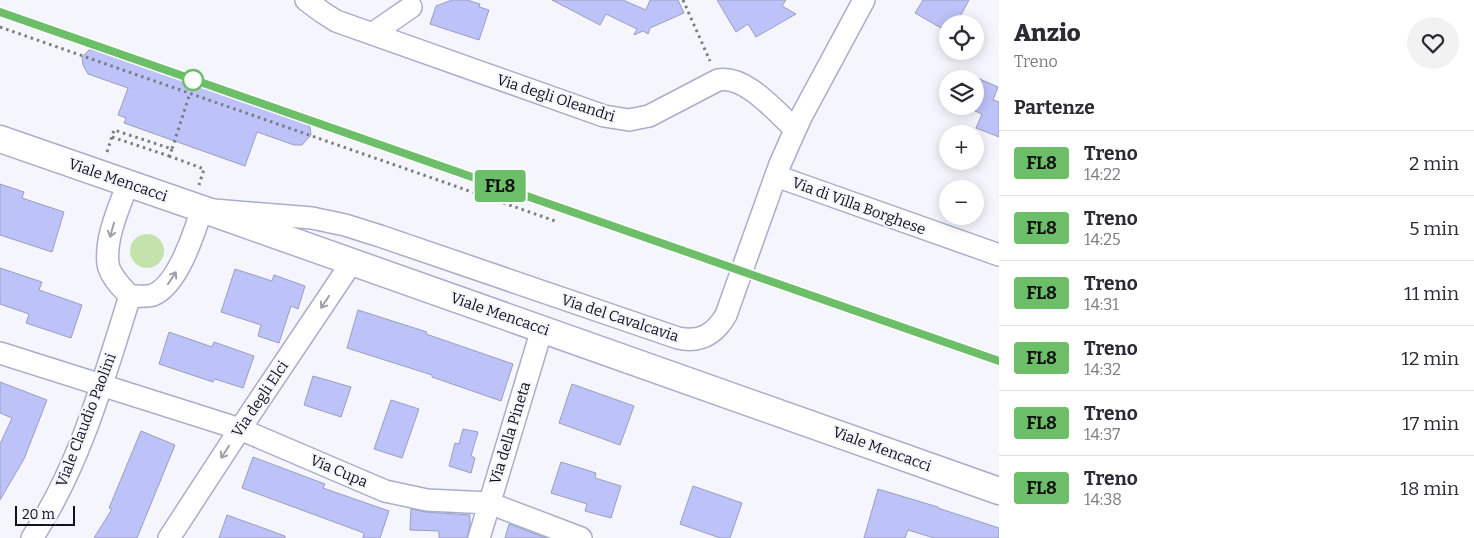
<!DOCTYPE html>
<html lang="it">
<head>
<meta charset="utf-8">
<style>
	body { margin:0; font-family:Bitter,serif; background:#f2f2f3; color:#2b2b33; height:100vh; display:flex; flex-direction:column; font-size:19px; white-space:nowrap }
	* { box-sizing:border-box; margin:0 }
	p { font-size:16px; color:#7c7c81 }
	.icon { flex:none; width:28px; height:28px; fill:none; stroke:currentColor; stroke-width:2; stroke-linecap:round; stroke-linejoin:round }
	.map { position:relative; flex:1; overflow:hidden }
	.side { display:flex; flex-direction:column; background:#fff; width:475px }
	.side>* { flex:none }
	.badge { padding:0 10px; border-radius:4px; font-size:18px; line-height:32px }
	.fabs { position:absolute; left:939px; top:15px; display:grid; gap:10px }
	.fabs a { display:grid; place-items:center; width:45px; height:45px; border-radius:50%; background:#fff; box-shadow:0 2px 12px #0003; font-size:25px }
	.scale { position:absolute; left:15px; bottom:12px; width:60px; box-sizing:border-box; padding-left:5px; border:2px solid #11121d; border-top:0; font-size:14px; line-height:18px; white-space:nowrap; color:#11121d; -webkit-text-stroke:4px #f5f6fd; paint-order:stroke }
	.map>.badge { position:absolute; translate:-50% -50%; box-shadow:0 0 0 2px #fff }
	h2 { padding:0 15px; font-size:19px; line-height:45px }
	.round { display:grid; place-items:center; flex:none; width:52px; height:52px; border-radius:26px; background:#f2f2f3 }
	.head { display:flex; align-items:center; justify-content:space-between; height:85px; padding:0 15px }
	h1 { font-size:24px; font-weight:800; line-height:38px }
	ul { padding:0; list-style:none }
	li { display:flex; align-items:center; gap:15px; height:65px; padding:0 15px; border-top:1px solid #e1e1e2 }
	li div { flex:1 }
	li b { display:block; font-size:19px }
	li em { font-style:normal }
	li .badge { min-width:55px; font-weight:700; text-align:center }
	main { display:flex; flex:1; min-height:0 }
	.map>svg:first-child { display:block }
</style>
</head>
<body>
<main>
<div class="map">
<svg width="999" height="538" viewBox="0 0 999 538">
	<rect width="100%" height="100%" fill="#f5f6fd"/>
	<path fill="#c4e3ac" d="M130 251a17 17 0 1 1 34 0a17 17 0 1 1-34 0Z"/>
	<path fill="#bdc2f9" stroke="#9b9ebd" d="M452 0H467L480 4 479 7 489 10 479 40 430 24 436 6Z
		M552 0H623L646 10 650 0H678L684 13 650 28 648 34 643 31 634 35 637 29 606 14 600 25Z
		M717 0H786L782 6 796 14 756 37 748 24 736 32Z
		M923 0H969L956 24H948V32L915 13Z
		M98 49 302 120 310 127 311 135 302 145H294L257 132 245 166 124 123 126 118 118 115 128 88 88 74 83 65 82 57 89 50Z
		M975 77 998 87 993 100 999 102V137L976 128 982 114 964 106H975Z
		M0 184 24 192 22 198 64 212 52 252 0 235Z
		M0 268 42 282 39 290 82 305 71 338 26 323 29 314 0 304Z
		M235 269 272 281 274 275 305 286 298 309 291 306 279 343 258 336 261 325 221 312Z
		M358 310 427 332 426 334 513 364 501 401 432 377V375L347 348Z
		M169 332 212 347 214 342 254 356 243 388 215 379 213 382 159 364Z
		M313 376 351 387 341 417 304 405Z
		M0 382 47 400 24 459 0 500V444L12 418 0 413Z
		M572 384 634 406 620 445 559 423Z
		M391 400 419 409 402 458 374 449Z
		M463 429 478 432 471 456 475 458 471 473 449 466 455 443 459 444Z
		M141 431 175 445 137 538H94L112 509 109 508Z
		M253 457 325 484 323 488 389 511 380 538H363L364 533 242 488Z
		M561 462 596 473 595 478 621 486 611 518 585 511 587 504 551 493Z
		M693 486 742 503 730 538H720L680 524Z
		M878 489 938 507V508L999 528V538H934L908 530 905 538H864Z
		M411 509 426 512 470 515V525L467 538H439V531L410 530Z
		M227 515 285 536V538H219Z
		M509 524 546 538H505Z"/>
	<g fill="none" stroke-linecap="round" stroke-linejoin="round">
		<g stroke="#a9adcc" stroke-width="24">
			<path id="minor" d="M306 0 322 12 336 21 604 116 629 120 649 116 718 80C746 75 775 111 795 129
				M372 34 411 7
				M776 176 999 255
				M128 183C119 208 105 237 108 264 110 276 122 288 130 296 137 296 147 297 153 295 178 285 194 233 202 209L312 218 345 225 380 236 678 338C700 343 715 334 726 315
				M766 203 780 164 801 117 864 0
				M0 353 240 429 385 491 427 500 489 503 581 538
				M32 538C80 466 104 378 130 296
				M169 538 240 429 352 262
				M479 538 542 329"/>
		</g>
		<g stroke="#a9adcc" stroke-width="29">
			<path id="major" d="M0 139 202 209 999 491"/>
		</g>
		<path stroke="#7a7b84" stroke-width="3" stroke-dasharray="2.5 4" stroke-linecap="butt" d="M683 0 710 61
			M0 27 558 222
			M112 137 169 156 172 149
			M107 152 114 130 172 149 190 93
			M169 156 204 169 199 185"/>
		<use href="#minor" stroke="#fff" stroke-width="21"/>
		<use href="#major" stroke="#fff" stroke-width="26"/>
		<g stroke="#2a2b35" stroke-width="5.5">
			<path id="rail" d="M0 12 999 361"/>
		</g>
		<use href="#rail" stroke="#f5f6fd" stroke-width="4" stroke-dasharray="11" stroke-linecap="butt"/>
		<g stroke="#a9adcc" stroke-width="24" stroke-linecap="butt">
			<path id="minor-bridge" d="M726 315 766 203"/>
		</g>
		<use href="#minor-bridge" stroke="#fff" stroke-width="21"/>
	</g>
	<defs><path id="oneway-shaft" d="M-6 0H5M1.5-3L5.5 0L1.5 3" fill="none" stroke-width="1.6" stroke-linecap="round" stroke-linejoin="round" transform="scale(1.25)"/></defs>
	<g stroke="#a0a0a5">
		<use href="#oneway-shaft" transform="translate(112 230) rotate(106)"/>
		<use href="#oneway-shaft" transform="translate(172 278) rotate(-56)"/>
		<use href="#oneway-shaft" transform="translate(325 302) rotate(124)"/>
		<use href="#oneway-shaft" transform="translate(225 452) rotate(123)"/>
	</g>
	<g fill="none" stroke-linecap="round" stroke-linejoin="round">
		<g stroke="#fff" stroke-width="11">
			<path id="line" d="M0 12 999 361"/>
		</g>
		<use href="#line" stroke="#6cbf68" stroke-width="8"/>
	</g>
	<circle fill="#fff" stroke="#6cbf68" stroke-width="2.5" cx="193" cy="80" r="10"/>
	<g text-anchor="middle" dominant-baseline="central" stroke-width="4.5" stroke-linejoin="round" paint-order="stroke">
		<g font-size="15" fill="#11121d" stroke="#f5f6fd">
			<text transform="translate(556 98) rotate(18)">Via degli Oleandri</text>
			<text transform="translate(118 180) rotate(19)">Viale Mencacci</text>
			<text transform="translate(859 206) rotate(20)">Via di Villa Borghese</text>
			<text transform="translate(500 314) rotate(19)">Viale Mencacci</text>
			<text transform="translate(620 318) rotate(18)">Via del Cavalcavia</text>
			<text transform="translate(260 399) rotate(-56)">Via degli Elci</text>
			<text transform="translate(86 420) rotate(-69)">Viale Claudio Paolini</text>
			<text transform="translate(510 433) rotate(-73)">Via della Pineta</text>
			<text transform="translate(882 449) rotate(20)">Viale Mencacci</text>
			<text transform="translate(339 471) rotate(23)">Via Cupa</text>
		</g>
	</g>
</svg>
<div class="fabs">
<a><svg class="icon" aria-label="locate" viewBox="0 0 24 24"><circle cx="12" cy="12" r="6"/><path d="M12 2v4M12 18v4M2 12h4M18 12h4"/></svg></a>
<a><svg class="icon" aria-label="layers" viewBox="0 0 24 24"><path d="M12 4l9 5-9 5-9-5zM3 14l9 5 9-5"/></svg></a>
<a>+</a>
<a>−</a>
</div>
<div class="scale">20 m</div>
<b class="badge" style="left:500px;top:186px;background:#6cbf68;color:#111">FL8</b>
</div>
<section class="side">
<div class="head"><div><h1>Anzio</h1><p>Treno</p></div><a class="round"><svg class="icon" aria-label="heart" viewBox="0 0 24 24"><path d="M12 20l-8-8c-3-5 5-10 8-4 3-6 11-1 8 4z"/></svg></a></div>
<h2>Partenze</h2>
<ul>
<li><span class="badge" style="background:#6cbf68;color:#111">FL8</span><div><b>Treno</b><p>14:22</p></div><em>2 min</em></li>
<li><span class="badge" style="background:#6cbf68;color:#111">FL8</span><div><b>Treno</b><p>14:25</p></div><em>5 min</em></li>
<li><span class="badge" style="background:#6cbf68;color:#111">FL8</span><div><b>Treno</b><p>14:31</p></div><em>11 min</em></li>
<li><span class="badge" style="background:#6cbf68;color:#111">FL8</span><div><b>Treno</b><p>14:32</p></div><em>12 min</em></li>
<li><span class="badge" style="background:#6cbf68;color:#111">FL8</span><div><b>Treno</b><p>14:37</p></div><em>17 min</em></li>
<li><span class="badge" style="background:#6cbf68;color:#111">FL8</span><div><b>Treno</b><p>14:38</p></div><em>18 min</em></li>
</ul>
</section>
</main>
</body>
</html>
